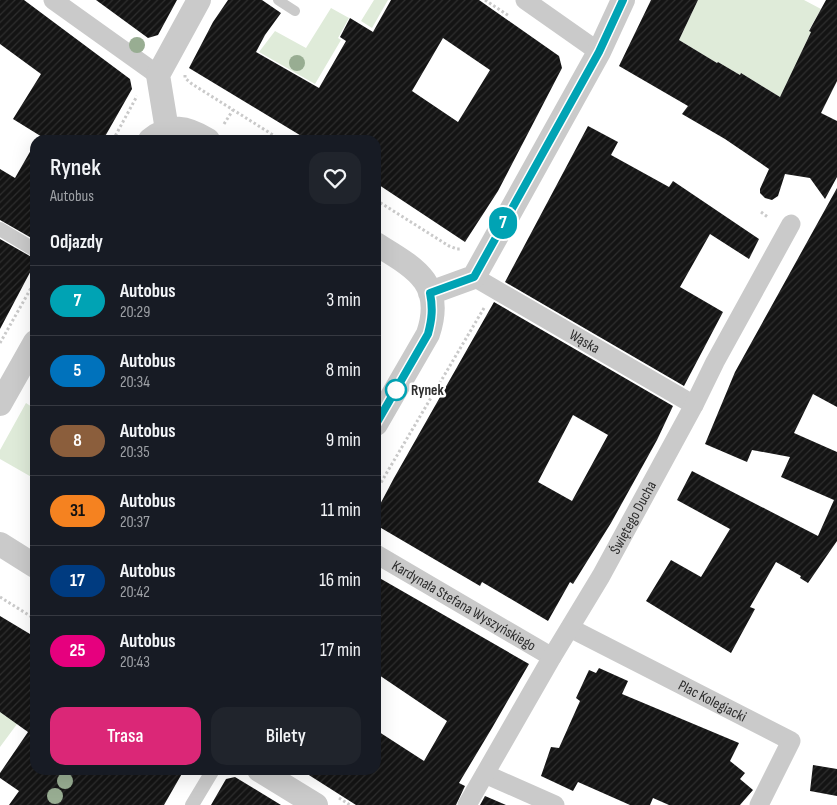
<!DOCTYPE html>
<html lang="pl">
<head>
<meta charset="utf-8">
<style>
	body { margin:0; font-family:"Sofia Sans Condensed",sans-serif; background:#20242c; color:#f1f3f6; height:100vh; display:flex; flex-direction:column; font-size:19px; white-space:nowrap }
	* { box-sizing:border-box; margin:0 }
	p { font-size:16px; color:#9ea1a6 }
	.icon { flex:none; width:28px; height:28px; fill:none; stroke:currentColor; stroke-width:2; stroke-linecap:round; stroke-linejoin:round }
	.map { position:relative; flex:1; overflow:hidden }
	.sheet { position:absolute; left:30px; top:135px; width:351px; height:640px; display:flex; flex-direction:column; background:#171b24; border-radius:15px; box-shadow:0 5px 20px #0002 }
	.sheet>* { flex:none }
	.badge { padding:0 10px; border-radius:16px; font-size:18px; line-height:32px }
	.map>.badge { position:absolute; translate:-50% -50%; box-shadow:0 0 0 2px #fff }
	h2 { padding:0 20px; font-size:19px; line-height:45px }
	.round { display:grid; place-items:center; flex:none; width:52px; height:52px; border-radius:15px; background:#20242c }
	.head { display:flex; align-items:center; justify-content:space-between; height:85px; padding:0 20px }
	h1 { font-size:24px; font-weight:600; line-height:38px }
	.cta { display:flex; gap:10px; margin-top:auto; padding:10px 20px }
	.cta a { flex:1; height:58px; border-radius:15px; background:#db2777; color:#fff; font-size:20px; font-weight:600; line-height:58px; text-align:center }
	.cta a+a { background:#20242c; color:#f1f3f6 }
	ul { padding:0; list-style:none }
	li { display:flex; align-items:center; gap:15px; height:70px; padding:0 20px; border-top:1px solid #363941 }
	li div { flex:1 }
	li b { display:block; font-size:19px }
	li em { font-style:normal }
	li .badge { min-width:55px; font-weight:700; text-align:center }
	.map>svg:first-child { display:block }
</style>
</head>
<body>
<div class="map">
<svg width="837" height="805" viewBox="0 0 837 805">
	<defs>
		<pattern id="building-hatch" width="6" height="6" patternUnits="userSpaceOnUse" patternTransform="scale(1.25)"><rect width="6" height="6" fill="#141414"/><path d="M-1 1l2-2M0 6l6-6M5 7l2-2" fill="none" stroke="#2e2e2e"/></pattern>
	</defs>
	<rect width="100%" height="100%" fill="#fff"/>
	<path fill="#dfebd9" d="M374 0H388L372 28 361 21Z
		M698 0H804L821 9 809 30 811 32 801 53 802 54 780 97 741 73 740 75 718 62 717 63 679 40Z
		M331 8 349 18 338 38 341 40 315 84 259 52 275 31 306 48Z
		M26 403 35 409V479L0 459V450Z
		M0 707 20 720 0 747Z"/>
	<path fill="url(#building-hatch)" fill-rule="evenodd" d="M0 0H24L130 79 132 89 103 140H47L13 119 41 74 0 44Z
		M96 0H177L158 35 148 38Z
		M228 0H262L281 13 265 35 256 52 319 88 346 41 340 37 350 18 373 32 391 0H479L559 56 562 68 498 191 465 242 376 183V140H308L189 68 213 22ZM443 38 490 70 458 122 412 91Z
		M651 0H698L679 40 717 63 718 62 740 75 741 73 780 97 811 32 809 31 826 0H837V81L821 113 837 121V177L825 199 810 178 785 174 778 196 772 200 765 198 760 193V189L769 169 725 139 682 114 688 106 619 66Z
		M588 126 618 142 611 155 669 187 673 181 759 239 749 259 710 234 680 287 723 312 684 386 505 282Z
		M35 143V240L0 220V169L15 178Z
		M837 188V407L813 394 794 433 837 452V541L808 583 800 578 801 576 776 562 750 607 755 609 731 653 646 601 671 560 701 577 730 529 677 500 692 471 818 536 834 500 781 477 790 457 752 450 747 462 705 444 735 372Z
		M0 239 35 259V263L0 329Z
		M494 302 673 406 657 440 611 523 573 584 570 582 548 621 482 582 480 586 376 525V512L394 478ZM573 415 608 435 572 501 538 482Z
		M376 576 529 664 492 728 459 783 465 786 456 805H356L301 770H376V730L424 761 447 721 376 673Z
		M0 616 35 637V770H184L164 805H9L19 791 0 778V773L28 732 0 712Z
		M599 668 628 681 622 694 739 743 730 761 745 773 740 779 753 790 740 805H669L653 798 650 805H630L578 782 573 791 541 776 551 747 559 748 580 701 576 698 589 670 596 673Z
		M813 765 837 769V796L810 791Z
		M235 777 281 805H211L226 779Z
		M485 796 506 805H480Z"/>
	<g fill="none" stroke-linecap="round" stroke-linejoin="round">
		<path stroke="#cacaca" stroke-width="3" stroke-dasharray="2.5 2.5" stroke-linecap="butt" d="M485 0 509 16
			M185 75V78L192 84 281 140
			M224 124 233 110
			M113 140 137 96
			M376 200 449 246 457 249H462
			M761 212 769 218
			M0 343 35 281
			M376 491 484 308
			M0 597 35 619
			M339 798 350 805"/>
		<path stroke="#cacaca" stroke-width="10" d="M278 0 295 11"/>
		<path stroke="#cacaca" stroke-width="14" d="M0 229 35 250
			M192 805 213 770"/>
		<g stroke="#cacaca" stroke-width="19">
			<path d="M53 0 158 75"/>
			<path d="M525 0 599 52"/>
			<path id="s1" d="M474 277 694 405"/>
			<path id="s2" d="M376 554 552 657"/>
			<path id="s3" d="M570 628 791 741 759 805"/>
			<path d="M485 774 555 805"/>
			<path id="s4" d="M467 805 552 657 601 576 694 405 715 362 791 224"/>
		</g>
		<path stroke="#cacaca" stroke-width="24" d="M167 130 158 75 199 0
			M150 140C170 123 187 127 208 140
			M376 244C415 268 445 283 428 334L376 424
			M430 293 474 277 599 52 623 0
			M0 404 35 342
			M0 544 35 566
			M259 770 316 805"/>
	</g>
	<g fill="#98ad92">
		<circle cx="137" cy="45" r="8"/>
		<circle cx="297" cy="63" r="8"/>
		<circle cx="65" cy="781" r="8"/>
		<circle cx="55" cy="796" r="8"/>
	</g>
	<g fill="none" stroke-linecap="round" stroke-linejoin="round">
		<g stroke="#fff" stroke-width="11">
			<path id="line" d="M376 424 428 334C432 319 433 308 430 293L474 277 599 52 623 0"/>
		</g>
		<use href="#line" stroke="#00a3b4" stroke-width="8"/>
	</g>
	<circle fill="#fff" stroke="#00a3b4" stroke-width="2.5" cx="396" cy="390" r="10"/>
	<g text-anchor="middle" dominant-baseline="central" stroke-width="5" stroke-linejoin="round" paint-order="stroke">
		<g font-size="15" fill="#2d2d2d" stroke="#fff">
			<text stroke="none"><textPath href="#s1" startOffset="128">Wąska</textPath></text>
			<text stroke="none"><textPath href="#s4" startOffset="332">Świętego Ducha</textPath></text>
			<text stroke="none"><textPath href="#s2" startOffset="102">Kardynała Stefana Wyszyńskiego</textPath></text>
			<text stroke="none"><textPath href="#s3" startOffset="160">Plac Kolegiacki</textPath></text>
		</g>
		<g font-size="15" font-weight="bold" fill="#2d2d2d" stroke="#fff" text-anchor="start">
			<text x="411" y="390">Rynek</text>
		</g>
	</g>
</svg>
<b class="badge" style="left:503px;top:223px;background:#00a3b4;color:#fff">7</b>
<section class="sheet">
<div class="head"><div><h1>Rynek</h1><p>Autobus</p></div><a class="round"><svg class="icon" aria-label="heart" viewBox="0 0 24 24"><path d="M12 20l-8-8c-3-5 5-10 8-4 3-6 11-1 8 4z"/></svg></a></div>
<h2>Odjazdy</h2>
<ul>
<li><span class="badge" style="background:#00a3b4;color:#fff">7</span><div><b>Autobus</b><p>20:29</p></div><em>3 min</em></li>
<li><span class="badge" style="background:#0072bc;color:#fff">5</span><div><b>Autobus</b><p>20:34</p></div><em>8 min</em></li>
<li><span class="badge" style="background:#8b5e3c;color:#fff">8</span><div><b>Autobus</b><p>20:35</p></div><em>9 min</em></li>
<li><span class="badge" style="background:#f58220;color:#111">31</span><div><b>Autobus</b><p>20:37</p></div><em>11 min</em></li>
<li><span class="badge" style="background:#003b80;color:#fff">17</span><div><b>Autobus</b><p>20:42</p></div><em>16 min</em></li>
<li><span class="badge" style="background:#e6007e;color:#fff">25</span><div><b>Autobus</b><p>20:43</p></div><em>17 min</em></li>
</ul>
<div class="cta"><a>Trasa</a><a>Bilety</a></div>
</section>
</div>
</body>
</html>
